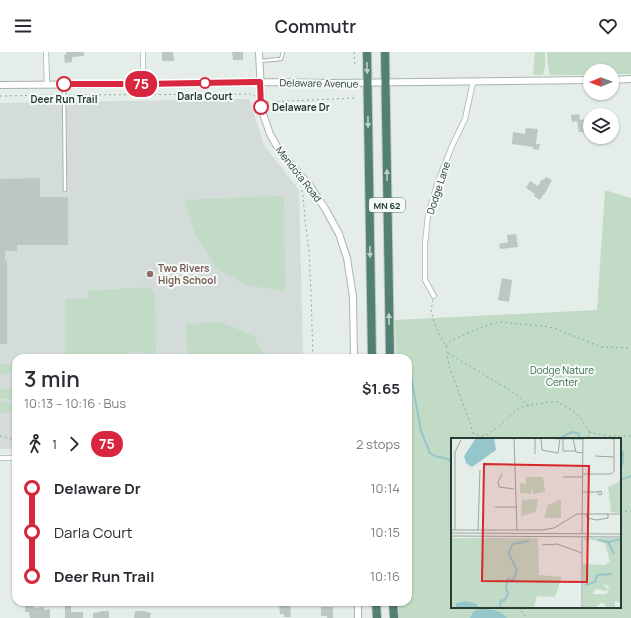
<!DOCTYPE html>
<html lang="en">
<head>
<meta charset="utf-8">
<style>
	body { margin:0; font-family:Manrope,sans-serif; background:#f2f2f3; color:#2b2b33; height:100vh; display:flex; flex-direction:column; font-size:15px; white-space:nowrap }
	* { box-sizing:border-box; margin:0 }
	p { font-size:13px; color:#7c7c81 }
	.icon { flex:none; width:22px; height:22px; fill:none; stroke:currentColor; stroke-width:2; stroke-linecap:round; stroke-linejoin:round }
	.map { position:relative; flex:1; overflow:hidden }
	.panel { position:absolute; left:12px; top:302px; width:400px; height:252px; display:flex; flex-direction:column; background:#fff; border-radius:12px; box-shadow:0 1px 3px #0004 }
	.panel>* { flex:none }
	.badge { padding:0 8px; border-radius:13px; font-size:14px; line-height:26px }
	.needle { width:26px; rotate:269deg }
	.buttons { position:absolute; left:583px; top:12px; display:grid; gap:8px }
	.buttons a { display:grid; place-items:center; width:36px; height:36px; border-radius:50%; background:#fff; box-shadow:0 1px 3px #0004; font-size:20px }
	.map>.badge { position:absolute; translate:-50% -50%; box-shadow:0 0 0 2px #fff }
	.legs { display:flex; align-items:center; gap:6px; height:44px; padding:0 12px; font-size:13px }
	.legs p { margin-inline-start:auto }
	.overview { display:flex; align-items:center; justify-content:space-between; height:68px; padding:0 12px }
	h1 { font-size:22px; font-weight:600; line-height:30px }
	ul { padding:0 12px; list-style:none }
	li { display:flex; align-items:center; gap:14px; height:44px; font-size:15px }
	li i { display:grid; place-items:center; width:6px; height:100%; margin:0 5px; background:currentColor }
	li i::after { content:''; width:10px; height:10px; margin:-5px; border:3px solid; border-radius:50%; background:#fff }
	li p { margin-inline-start:auto }
	li:first-child i { background:linear-gradient(#0000 50%,currentColor 0) }
	li:last-child i { background:linear-gradient(currentColor 50%,#0000 0) }
	header { display:flex; justify-content:space-between; align-items:center; height:52px; padding:0 12px; background:#fff; font-size:18px; font-weight:600 }
	.map>svg:first-child { display:block }
</style>
</head>
<body>
<header><svg class="icon" aria-label="menu" viewBox="0 0 24 24"><path d="M4 6h16M4 12h16M4 18h16"/></svg>Commutr<svg class="icon" aria-label="heart" viewBox="0 0 24 24"><path d="M12 20l-8-8c-3-5 5-10 8-4 3-6 11-1 8 4z"/></svg></header>
<div class="map">
<svg width="631" height="566" viewBox="0 0 631 566">
	<rect width="100%" height="100%" fill="#e5ede9"/>
	<path fill="#d3dcd8" d="M249 47 264 93 299 138 303 306H16V397H0V51Z"/>
	<path fill="#c1dbc6" fill-rule="evenodd" d="M535 0H545V16L543 23H533Z
		M547 0H631V22H612V19H590V23H550L548 16Z
		M605 138 631 146V566H399V550H408V306H396L395 268 597 258ZM452 387H620V555H452Z
		M280 144 284 148 285 239 246 233 216 216 195 182 184 148Z
		M148 235 155 241 156 302 128 299V306H66L65 247H89L88 239Z
		M220 270 254 284 265 306H188L186 272Z
		M0 312H16V322H0Z
		M0 337H16V347H0Z
		M0 350H16V360L0 361Z"/>
	<path fill="#94c6cb" d="M480 556C492 558 499 557 507 566H470L473 560Z"/>
	<g fill="none" stroke-linecap="round" stroke-linejoin="round">
		<path stroke="#94c6cb" stroke-width="2" d="M410 318 421 379 430 401 435 404 448 407 452 411
			M559 387 572 380 578 381 580 387
			M620 400H623V409L620 419
			M620 428 631 424"/>
	</g>
	<path fill="#bbc7c1" d="M66 0H84V4L72 5V10L65 11 64 3H66Z
		M162 0H173L174 9H162Z
		M232 0H243V8H233Z
		M579 62 580 68 590 66V76H588L589 79 583 81 582 80H579L577 69 572 70 571 63Z
		M526 76 538 77 536 92H540L539 98 533 97V95L512 92 513 80 525 82Z
		M546 125 552 128 544 143H543L540 148 534 144 535 142 526 136 530 129 538 134 542 127 544 128Z
		M40 126V145H68V193H17V199H5V208H7V292H0V127Z
		M516 182 518 195 500 197 499 192 508 190 507 183Z
		M502 226 512 228 509 250 498 248Z
		M279 552H290L291 565H284V562H280Z
		M25 554H34V556L44 555V558L50 557V566H30L29 560H25Z
		M65 554H71V560H83V566H65Z
		M321 555H333V566H327V564H321Z
		M100 559H109V566H93V561L100 560Z
		M135 559H144L151 561 150 566H134Z"/>
	<g fill="none" stroke-linecap="round" stroke-linejoin="round">
		<g stroke="#a8b4af" stroke-width="4.5">
			<path id="service" d="M260 9 281 7 283 0
				M64 33 65 138"/>
		</g>
		<g stroke="#a8b4af" stroke-width="6">
			<path id="minor" d="M46 0 47 33
				M143 0V32
				M434 244 425 228V192L428 163 437 132 452 94 465 67 473 30
				M0 406H16"/>
		</g>
		<g stroke="#a8b4af" stroke-width="8">
			<path id="tertiary" d="M259 0 262 59 270 82 279 98 310 134 326 158 339 182 347 206 353 245 354 306
				M612 28 631 27
				M0 33 143 32 260 30 332 31 590 28
				M358 550V566"/>
		</g>
		<g stroke="#c2c8c6" stroke-width="10">
			<path id="trunk" d="M367 0 372 306
				M385 0 390 306
				M376 550 377 566
				M393 550 394 566"/>
		</g>
		<path stroke="#89ac9f" stroke-width="1" stroke-dasharray="2 3" stroke-linecap="butt" d="M354 0 355 15
			M69 43 250 42 255 44
			M0 44 59 43
			M267 50 355 46
			M301 133 303 143 305 168 309 199 311 241 313 306
			M433 248 431 259 436 276 446 294 449 314 470 370 473 381 481 384 489 382 521 355 555 349 572 358 581 366 589 380 588 387
			M446 294 452 288 485 274 500 270 542 274 554 276 601 295 631 296
			M448 301 516 342 529 354
			M589 380 608 384H631
			M0 384 16 388
			M620 459H631
			M518 555 527 566"/>
		<use href="#service" stroke="#fff" stroke-width="2.5"/>
		<use href="#minor" stroke="#fff" stroke-width="4.5"/>
		<use href="#tertiary" stroke="#fff" stroke-width="6"/>
		<use href="#trunk" stroke="#528173" stroke-width="8"/>
	</g>
	<defs><path id="oneway-solid" d="M-6-.8H1V-3.2L6.5 0L1 3.2V.8H-6Z"/></defs>
	<g fill="#bccfc9">
		<use href="#oneway-solid" transform="translate(367 16) rotate(89)"/>
		<use href="#oneway-solid" transform="translate(368 70) rotate(89)"/>
		<use href="#oneway-solid" transform="translate(387 123) rotate(-91)"/>
		<use href="#oneway-solid" transform="translate(370 200) rotate(89)"/>
		<use href="#oneway-solid" transform="translate(389 267) rotate(-91)"/>
	</g>
	<g fill="none" stroke-linecap="round" stroke-linejoin="round">
		<g stroke="#fff" stroke-width="9">
			<path id="line-1" d="M64 32H143L260 30 261 55"/>
		</g>
		<use href="#line-1" stroke="#d7263d" stroke-width="6"/>
	</g>
	<g fill="#fff" stroke="#d7263d" stroke-width="2">
		<circle cx="205" cy="31" r="5"/>
		<circle cx="64" cy="32" r="7"/>
		<circle cx="261" cy="55" r="7"/>
	</g>
	<circle fill="#8d6e63" stroke="#f5f9f7" stroke-width="1.5" cx="150" cy="222" r="4"/>
	<g text-anchor="middle" dominant-baseline="central" stroke-width="4" stroke-linejoin="round" paint-order="stroke">
		<rect fill="#f5f9f7" stroke="#64756f" stroke-width="1" x="369" y="146" width="36" height="14" rx="3"/>
		<g font-size="9" font-weight="bold" fill="#263c35">
			<text x="387" y="153">MN 62</text>
		</g>
		<g font-size="10" fill="#263c35" stroke="#f5f9f7">
			<text transform="translate(319 31) rotate(1)">Delaware Avenue</text>
			<text transform="translate(299 122) rotate(52)">Mendota Road</text>
			<text transform="translate(438 136) rotate(-72)">Dodge Lane</text>
		</g>
		<g font-size="10" font-weight="bold" fill="#263c35" stroke="#f5f9f7">
			<text x="205" y="44">Darla Court</text>
			<text x="64" y="47">Deer Run Trail</text>
			<text x="272" y="55" text-anchor="start">Delaware Dr</text>
		</g>
		<g font-size="10" font-weight="bold" fill="#785e54" stroke="#f5f9f7" text-anchor="start">
			<text x="158" y="216">Two Rivers<tspan x="158" dy="12">High School</tspan></text>
		</g>
		<g font-size="10" fill="#356f47" stroke="#f5f9f7">
			<text x="562" y="318">Dodge Nature<tspan x="562" dy="12">Center</tspan></text>
		</g>
	</g>
	<g transform="translate(451 386)">
		<rect width="170" height="170" fill="#e5ede9"/>
		<path d="M170 38V75L160 74 157 49 167 44ZM75 39H92L94 54 82 56 80 50V56L69 55V45L75 46ZM87 61 85 74 70 78 71 62ZM110 61V80H93L97 67ZM0 100H87L88 137 111 139 104 159 86 158 83 170H0ZM134 100H170V165L164 163V170H157L151 164 144 170H132V126L154 127 159 124 154 105 138 101 133 103ZM150 145 158 148 156 156H141L145 151 156 153V150Z" fill="#c1dbc6" fill-rule="evenodd"/>
		<path d="M25 0H43L45 12 21 29 15 25 13 18ZM16 163 26 166 27 170 5 169V165Z" fill="#94c6cb"/>
		<path fill="none" stroke="#94c6cb" stroke-width="2" d="M147 102 157 104 163 116M157 104 170 101M134 147 144 144 146 137 161 136M49 170 50 162 53 163 57 156 55 149 57 141 62 142 66 132 58 116 59 111 62 106 78 103"/>
		<path fill="none" stroke="#99a6a1" stroke-width="1" d="M63 0 66 92M63 0 132 1M90 1 91 12 107 15 109 1M112 1V13H125M122 1 125 14 132 15M84 16V1M144 18 163 19M51 36 47 44 48 49 63 51M132 36H160L163 33V1L153 0M112 39H132M150 53 151 56 148 57 147 54ZM132 54H147M44 69H66M135 76 136 80 146 82 157 80V76M0 92H91L103 90 126 76H170M4 92V14L10 2M27 92 29 32M0 95 170 96M131 95 132 0M0 98 170 99M91 107 106 106 131 115M131 170V99"/>
		<path fill="#d62828" fill-opacity="0.15" stroke="#d62828" stroke-width="2" d="M33 26 138 28 136 144 31 143Z"/>
		<rect width="170" height="170" fill="none" stroke="#263c35" stroke-width="2"/>
	</g>
</svg>
<div class="buttons">
<a><svg class="needle" viewBox="-14 -14 28 28"><path d="M0-13l5 13h-10z" fill="#e53935"/><path d="M0 13l5-13h-10z" fill="#7c7c81"/></svg></a>
<a><svg class="icon" aria-label="layers" viewBox="0 0 24 24"><path d="M12 4l9 5-9 5-9-5zM3 14l9 5 9-5"/></svg></a>
</div>
<b class="badge" style="left:141px;top:32px;background:#d7263d;color:#fff">75</b>
<section class="panel">
<div class="overview"><div><h1>3 min</h1><p>10:13 – 10:16 · Bus</p></div><b>$1.65</b></div>
<div class="legs"><svg class="icon" aria-label="walk" viewBox="0 0 24 24"><circle cx="13" cy="4" r="2"/><path d="M13 8l-2 6 4 7M11 14l-3 7M7 12l3-4h3l4 4"/></svg>1<svg class="icon" aria-label="forward" viewBox="0 0 24 24"><path d="M9 5l7 7-7 7"/></svg><b class="badge" style="background:#d7263d;color:#fff">75</b><p>2 stops</p></div>
<ul>
<li><i style="color:#d7263d"></i><b>Delaware Dr</b><p>10:14</p></li>
<li><i style="color:#d7263d"></i><span>Darla Court</span><p>10:15</p></li>
<li><i style="color:#d7263d"></i><b>Deer Run Trail</b><p>10:16</p></li>
</ul>
</section>
</div>
</body>
</html>
